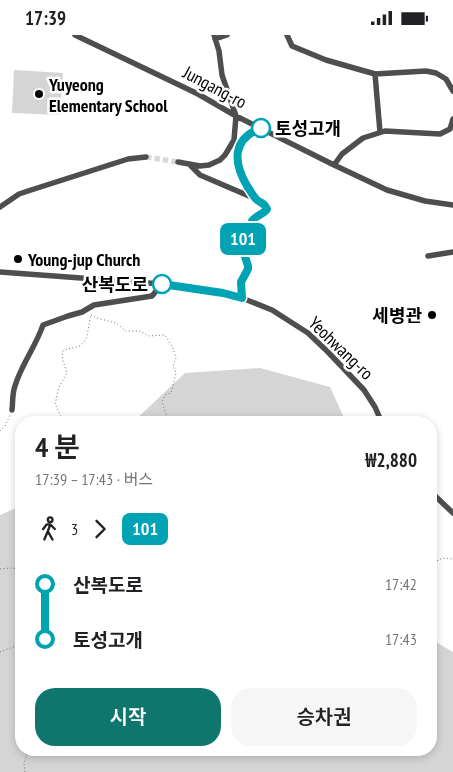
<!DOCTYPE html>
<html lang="ko">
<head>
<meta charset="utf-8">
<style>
	body { margin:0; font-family:"PT Sans Narrow","Noto Sans KR",sans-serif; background:#f6f6f6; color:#202124; height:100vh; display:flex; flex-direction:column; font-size:19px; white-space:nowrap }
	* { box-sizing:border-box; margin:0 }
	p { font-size:16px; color:#757577 }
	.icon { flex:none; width:28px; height:28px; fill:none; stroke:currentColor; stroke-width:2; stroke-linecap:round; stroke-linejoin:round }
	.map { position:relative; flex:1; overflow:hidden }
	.sheet { position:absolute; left:15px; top:381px; width:422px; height:340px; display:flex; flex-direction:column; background:#fff; border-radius:20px; box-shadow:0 2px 8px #0003 }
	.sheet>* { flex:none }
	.badge { padding:0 10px; border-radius:8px; font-size:18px; line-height:32px }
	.map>.badge { position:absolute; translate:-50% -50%; box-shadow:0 0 0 2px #fff }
	.legs { display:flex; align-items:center; gap:8px; height:55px; padding:0 20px; font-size:16px }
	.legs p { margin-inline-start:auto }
	.headline { display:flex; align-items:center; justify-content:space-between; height:85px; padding:0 20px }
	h1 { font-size:28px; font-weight:600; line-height:38px }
	.action { display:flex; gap:10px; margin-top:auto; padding:10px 20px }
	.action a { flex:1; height:58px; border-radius:20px; background:#0f766e; color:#fff; font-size:20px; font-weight:600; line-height:58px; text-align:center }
	.action a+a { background:#f6f6f6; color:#202124 }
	ul { padding:0 20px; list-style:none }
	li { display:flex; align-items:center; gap:18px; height:55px; font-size:19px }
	li i { display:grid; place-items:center; width:8px; height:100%; margin:0 6px; background:currentColor }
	li i::after { content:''; width:12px; height:12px; margin:-6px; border:4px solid; border-radius:50%; background:#fff }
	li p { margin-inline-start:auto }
	li:first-child i { background:linear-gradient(#0000 50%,currentColor 0) }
	li:last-child i { background:linear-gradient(currentColor 50%,#0000 0) }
	.status { display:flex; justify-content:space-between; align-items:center; height:35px; padding:0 25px; background:#fff; direction:ltr }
	.status svg { height:14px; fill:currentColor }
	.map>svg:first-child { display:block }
</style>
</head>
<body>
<div class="status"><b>17:39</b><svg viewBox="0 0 49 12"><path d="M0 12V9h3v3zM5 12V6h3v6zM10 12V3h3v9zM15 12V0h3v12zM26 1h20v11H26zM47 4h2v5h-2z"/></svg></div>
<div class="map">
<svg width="453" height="737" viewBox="0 0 453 737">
	<rect width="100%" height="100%" fill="#fff"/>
	<path fill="#d5d5d5" d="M14 35 63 38 60 80 12 78Z
		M260 333 330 352 346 387H133L185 338Z
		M21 471V715H431V604L453 617V737H0V480Z"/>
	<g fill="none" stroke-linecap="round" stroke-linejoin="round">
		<path stroke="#d9d9d9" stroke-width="5.5" stroke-dasharray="5.5 3" stroke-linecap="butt" d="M146 122 178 127"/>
		<path stroke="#707070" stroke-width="1" stroke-dasharray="1 2.5" stroke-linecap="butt" d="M91 280 97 283 116 288 126 296H140L149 301 165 300 173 313 176 323 173 331 176 338 171 358 165 360 162 367 169 388
			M63 388V385L55 369 59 352 67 338 63 326 62 317C68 312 75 314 81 310 89 305 88 289 91 280
			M0 396 5 391 10 380
			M431 525 434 527 443 523 453 524
			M0 534 10 533 21 534
			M0 617 21 609
			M21 658 20 666 21 674
			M25 737 24 729 28 715"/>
		<path stroke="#4e4e4e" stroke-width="5.5" d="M75 0 198 59 236 81 334 130 387 155 425 166 453 170
			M287 0 292 11 326 25 375 39 426 36 436 38 446 44 453 56
			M215 4 227 0
			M375 39 380 97
			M178 127 200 131 209 130 220 125 225 120 234 105 236 81 222 40 219 16 214 0
			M189 129 200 140 263 167 267 174C263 179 256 180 252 186 253 193 247 202 241 205L242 212 248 231 241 247 242 263
			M334 130 342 119 363 103 385 96 440 99 450 94 453 84
			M256 164C240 139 221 108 261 93
			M0 172 19 159 28 156 128 124 146 122
			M428 221 453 217
			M0 237 162 249 201 254 223 258 242 263 272 275 308 298 328 317 364 355 375 372 382 388
			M12 375C13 367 12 359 15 351 21 330 36 311 43 290L68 281 82 277 94 270 152 261 162 249
			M431 457 453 478"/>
	</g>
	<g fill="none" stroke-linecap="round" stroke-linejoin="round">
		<g stroke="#fff" stroke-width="11">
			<path id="line-1" d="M162 249 223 258 242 263 241 247 248 234V231L242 212V205C247 202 253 193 252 186 256 180 263 180 267 174 263 166 261 169 256 164 253 161 250 155 247 151 233 127 232 104 261 93"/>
		</g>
		<use href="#line-1" stroke="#00a3b4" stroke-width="8"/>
	</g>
	<g fill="#000" stroke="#fff" stroke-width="2">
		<circle cx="39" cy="59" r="5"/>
		<circle cx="18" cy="224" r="5"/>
		<circle cx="432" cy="280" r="5"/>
	</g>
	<g fill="#fff" stroke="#00a3b4" stroke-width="2.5">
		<circle cx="261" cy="93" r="9"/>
		<circle cx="162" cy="249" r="9"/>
	</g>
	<g text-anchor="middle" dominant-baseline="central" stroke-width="5" stroke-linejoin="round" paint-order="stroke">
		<g font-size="18" font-weight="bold" fill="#000" stroke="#fff" text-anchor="start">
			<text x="49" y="49">Yuyeong<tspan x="49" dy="21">Elementary School</tspan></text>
			<text x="28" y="224">Young-jup Church</text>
			<text x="422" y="280" text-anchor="end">세병관</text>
		</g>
		<g font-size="18" fill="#000" stroke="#fff">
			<text transform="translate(215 52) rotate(28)">Jungang-ro</text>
			<text transform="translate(341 313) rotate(44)">Yeohwang-ro</text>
		</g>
		<g font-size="18" font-weight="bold" fill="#000" stroke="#fff" text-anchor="start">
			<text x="275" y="93">토성고개</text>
			<text x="148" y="249" text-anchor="end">산복도로</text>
		</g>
	</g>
</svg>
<b class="badge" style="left:243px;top:204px;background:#00a3b4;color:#fff">101</b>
<section class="sheet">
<div class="headline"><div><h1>4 분</h1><p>17:39 – 17:43 · 버스</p></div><b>₩2,880</b></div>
<div class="legs"><svg class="icon" aria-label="walk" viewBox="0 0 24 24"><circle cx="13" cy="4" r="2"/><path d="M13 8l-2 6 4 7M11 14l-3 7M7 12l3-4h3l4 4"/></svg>3<svg class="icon" aria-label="forward" viewBox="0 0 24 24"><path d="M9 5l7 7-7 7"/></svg><b class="badge" style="background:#00a3b4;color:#fff">101</b></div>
<ul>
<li><i style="color:#00a3b4"></i><b>산복도로</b><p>17:42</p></li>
<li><i style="color:#00a3b4"></i><b>토성고개</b><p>17:43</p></li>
</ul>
<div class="action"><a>시작</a><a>승차권</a></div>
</section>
</div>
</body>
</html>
